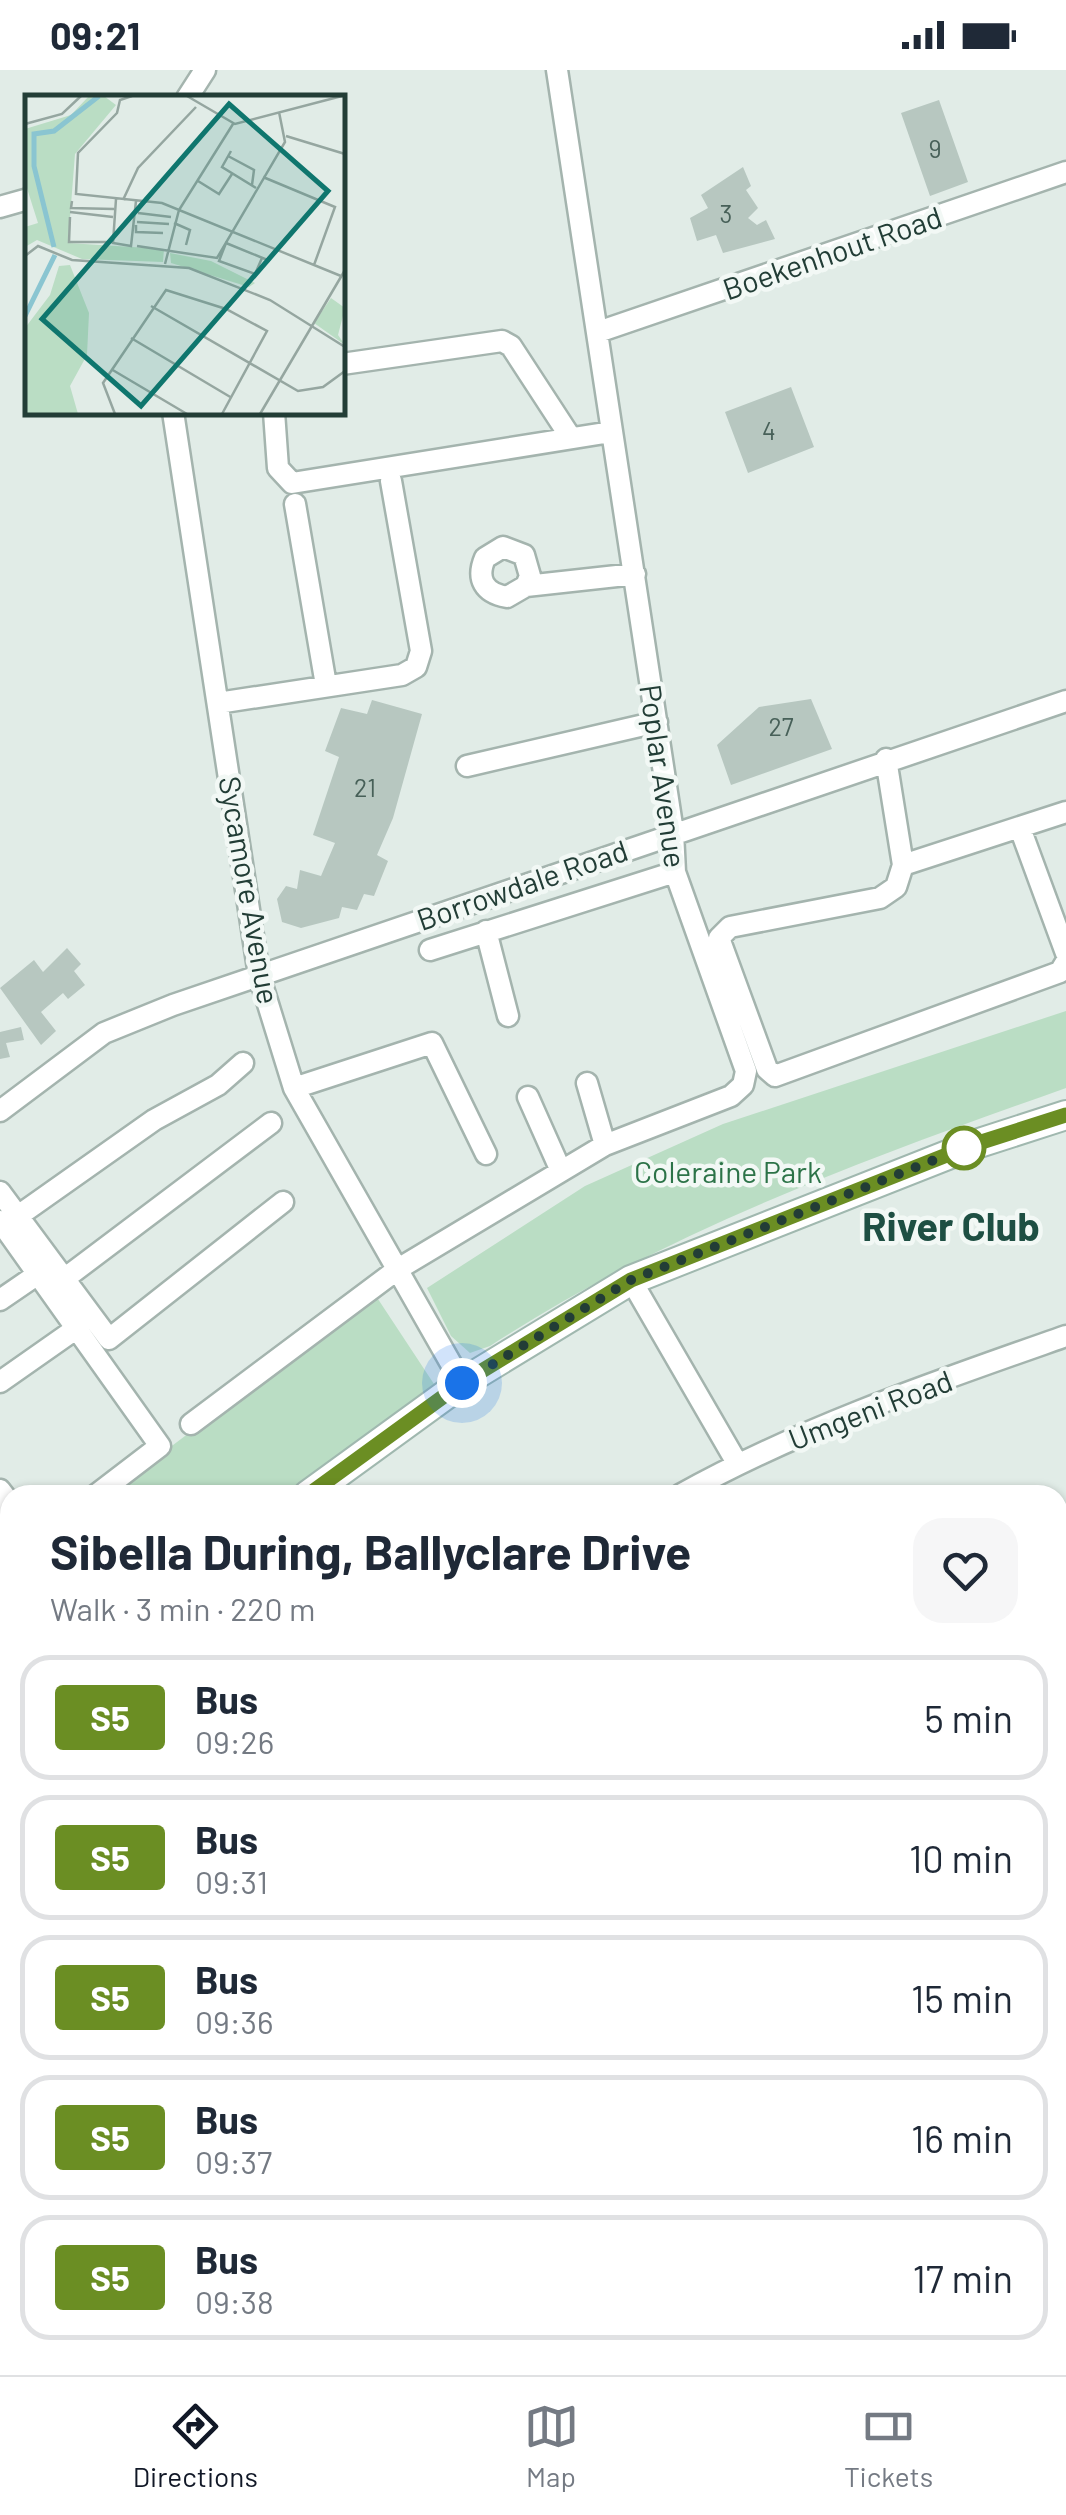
<!DOCTYPE html>
<html lang="en">
<head>
<meta charset="utf-8">
<style>
	body { margin:0; font-family:Barlow,sans-serif; background:#f6f6f7; color:#1f2937; height:100vh; display:flex; flex-direction:column; font-size:38px; white-space:nowrap }
	* { box-sizing:border-box; margin:0 }
	p { font-size:32px; color:#747a83 }
	.icon { flex:none; width:55px; height:55px; fill:none; stroke:currentColor; stroke-width:2; stroke-linecap:round; stroke-linejoin:round }
	.map { position:relative; flex:1; overflow:hidden }
	.panel { position:absolute; left:0px; top:1415px; width:1068px; height:890px; display:flex; flex-direction:column; background:#fff; border-radius:30px 30px 0 0; box-shadow:0 2px 8px #0004 }
	.panel>* { flex:none }
	.badge { padding:0 20px; border-radius:8px; font-size:35px; line-height:65px }
	.you { position:absolute; width:50px; height:50px; margin:-25px; border:8px solid #fff; border-radius:50%; background:#1a73e8; box-shadow:0 0 0 15px #1a73e833 }
	.map>.badge { position:absolute; translate:-50% -50%; box-shadow:0 0 0 5px #fff }
	.round { display:grid; place-items:center; flex:none; width:105px; height:105px; border-radius:30px; background:#f6f6f7 }
	.summary { display:flex; align-items:center; justify-content:space-between; height:170px; padding:0 50px }
	h1 { font-size:48px; font-weight:700; line-height:75px }
	ul { padding:0; list-style:none }
	li { display:flex; align-items:center; gap:30px; height:125px; margin:0 20px 15px; padding:0 30px; border:5px solid #e0e1e3; border-radius:30px }
	li div { flex:1 }
	li b { display:block; font-size:38px }
	li em { font-style:normal }
	li .badge { min-width:110px; font-weight:700; text-align:center }
	.status { display:flex; justify-content:space-between; align-items:center; height:70px; padding:0 50px; background:#fff; direction:ltr }
	.status svg { height:28px; fill:currentColor }
	.tab-bar { display:flex; justify-content:space-around; align-items:center; height:140px; border-top:2px solid #e0e1e3; background:#fff; font-size:28px; color:#747a83 }
	.tab-bar a { display:grid; justify-items:center; gap:5px }
	.tab-bar .selected { color:#111827 }
	.map>svg:first-child { display:block }
</style>
</head>
<body>
<div class="status"><b>09:21</b><svg viewBox="0 0 49 12"><path d="M0 12V9h3v3zM5 12V6h3v6zM10 12V3h3v9zM15 12V0h3v12zM26 1h20v11H26zM47 4h2v5h-2z"/></svg></div>
<div class="map">
<svg width="1066" height="2305" viewBox="0 0 1066 2305">
	<rect width="100%" height="100%" fill="#e1ece7"/>
	<path fill="#baddc4" d="M1066 941V1018C869 1088 666 1161 490 1276L470 1283 451 1266 427 1218 585 1116 723 1054Z
		M374 1223 434 1314 285 1425H107Z
		M10 1503V1652L0 1661V1511Z
		M0 1886 10 1891V2295H466L468 2305H0Z"/>
	<path fill="#b7c7c0" d="M939 30 968 112 930 126 901 43Z
		M743 97 751 116 746 120 758 138 748 148 757 155 766 150 775 169 723 183 716 165 697 171 690 148 708 138 701 125Z
		M791 317 814 377 748 403 725 342Z
		M811 629 832 679 731 715 717 675 759 637Z
		M372 630 422 644 393 748 377 785 388 791 374 826 364 824 357 840 342 837 339 848 301 858 282 852 277 829 286 816 297 819 300 800 321 806 335 773 313 765 339 687 325 681 341 638 367 644Z
		M67 878 81 894 74 901 85 915 68 929 63 923 41 942 56 961 41 975 0 918 34 890 43 902Z
		M21 957 24 970 6 973 10 987 0 989V962Z
		M1063 1628 1066 1676 1058 1688V1635Z"/>
	<g fill="none" stroke-linecap="round" stroke-linejoin="round">
		<g stroke="#a4b4ae" stroke-width="25">
			<path id="street" d="M187 28 205 0
				M0 137 28 129
				M598 262 1066 102
				M342 294 502 271 511 276 571 368
				M173 342 259 905 294 1018 462 1313
				M274 342 278 398 292 413 611 362
				M295 434 326 615
				M526 516 530 506 524 485 503 477 485 488C476 509 484 523 507 527L526 516 635 504
				M218 633 402 605 416 597 421 581 391 411
				M886 689 903 795
				M467 696 657 652
				M1066 742 903 795 896 817 880 828 730 857 719 868 767 999 775 1006 1060 902 1066 892
				M1020 758 1066 883
				M486 861 508 946
				M430 880 675 802
				M587 1013 605 1075
				M294 1018 432 973 486 1084
				M528 1027 561 1101
				M0 1041 104 963 173 935 1066 631
				M0 1122 109 1269 283 1132
				M18 1146 154 1050 218 1015 243 993
				M0 1151 160 1376 96 1425
				M64 1209 271 1053
				M631 1210 737 1393
				M0 1230 38 1204
				M0 1312 77 1258
				M191 1354 398 1199 605 1075 731 1026 743 1015 746 1001 675 802 673 762 557 0
				M0 1420 10 1433
				M680 1425C802 1357 935 1312 1066 1266
				M0 1444 10 1457
				M0 1505 10 1497
				M1058 1558 1066 1557
				M1058 1873 1066 1871
				M1058 2178 1066 2177
				M695 2295 697 2305"/>
		</g>
		<g stroke="#a0b8af" stroke-width="32">
			<path id="secondary" d="M308 1425 462 1313 631 1210 973 1075 1066 1045
				M0 1681 10 1672"/>
		</g>
		<use href="#street" stroke="#fff" stroke-width="20"/>
		<use href="#secondary" stroke="#fff" stroke-width="28"/>
	</g>
	<g fill="none" stroke-linecap="round" stroke-linejoin="round">
		<g stroke="#fff" stroke-width="22">
			<path id="line" d="M308 1425 462 1313 631 1210 972 1075 1066 1045"/>
		</g>
		<use href="#line" stroke="#6b8e23" stroke-width="15"/>
		<path stroke="#223d36" stroke-width="10" stroke-dasharray="0 18" d="M462 1313 631 1210 972 1075 964 1078"/>
	</g>
	<circle fill="#fff" stroke="#6b8e23" stroke-width="5" cx="964" cy="1078" r="20"/>
	<g text-anchor="middle" dominant-baseline="central" stroke-width="9" stroke-linejoin="round" paint-order="stroke">
		<g font-size="25" fill="#476058">
			<text x="935" y="78">9</text>
			<text x="726" y="143">3</text>
			<text x="769" y="360">4</text>
			<text x="781" y="656">27</text>
			<text x="365" y="717">21</text>
		</g>
		<g font-size="30" fill="#223d36" stroke="#f2f8f5">
			<text transform="translate(832 182) rotate(-19)">Boekenhout Road</text>
			<text transform="translate(664 706) rotate(82)">Poplar Avenue</text>
			<text transform="translate(522 814) rotate(-19)">Borrowdale Road</text>
			<text transform="translate(250 820) rotate(80)">Sycamore Avenue</text>
			<text transform="translate(870 1339) rotate(-21)">Umgeni Road</text>
		</g>
		<g font-size="30" fill="#2c7348" stroke="#f2f8f5">
			<text x="728" y="1101">Coleraine Park</text>
		</g>
		<g font-size="40" font-weight="bold" fill="#1e4f43" stroke="#f2f8f5">
			<text x="951" y="1155">River Club</text>
		</g>
	</g>
	<g transform="translate(25 25)">
		<rect width="320" height="320" fill="#e1ece7"/>
		<path d="M64 1H79L91 10 50 59 43 148 139 154 138 167 57 164 12 145 0 152V132L13 128 0 87V34L46 20ZM145 158 186 166 230 188 224 192 146 168ZM45 170 64 218 62 260 45 291 53 319H0V233L25 200 34 171ZM306 203 320 213 313 240 320 250 289 228Z" fill="#baddc4"/>
		<path fill="none" stroke="#8ac5d1" stroke-width="5" d="M29 152 9 71V39L29 36 74 1M0 221 30 160"/>
		<path fill="none" stroke="#95a6a0" stroke-width="2.5" d="M107 1 95 5 92 18 53 58 51 99 137 108 316 181M162 1 210 29 317 1M0 29 37 19 56 1M261 41 320 59M206 56 197 72 231 93M203 61 229 75 227 90M238 82 310 112 289 170M173 86 194 99 207 79M91 104 88 148 106 151 111 106M98 105 113 73 171 12M47 106 46 113 89 114M45 117 88 122M113 118 146 122M45 122 44 147H87M112 127 144 129M149 128 165 135 161 150M111 130V137L138 138M112 151 192 163 260 47 254 17M0 161 13 151 47 165 164 173 245 205 320 252M237 163 230 179 194 166 201 148 245 166M140 169 154 115 208 29M126 211 273 296 298 292 320 276M106 243 207 303M86 274 162 319M90 319 78 288 141 195 201 214 242 236 197 319M235 319 320 175"/>
		<path fill="#0f766e" fill-opacity="0.15" stroke="#0f766e" stroke-width="5" d="M204 9 303 96 116 311 17 224Z"/>
		<rect width="320" height="320" fill="none" stroke="#223d36" stroke-width="5"/>
	</g>
</svg>
<div class="you" style="left:462px;top:1313px"></div>
<section class="panel">
<div class="summary"><div><h1>Sibella During, Ballyclare Drive</h1><p>Walk · 3 min · 220 m</p></div><a class="round"><svg class="icon" aria-label="heart" viewBox="0 0 24 24"><path d="M12 20l-8-8c-3-5 5-10 8-4 3-6 11-1 8 4z"/></svg></a></div>
<ul>
<li><span class="badge" style="background:#6b8e23;color:#fff">S5</span><div><b>Bus</b><p>09:26</p></div><em>5 min</em></li>
<li><span class="badge" style="background:#6b8e23;color:#fff">S5</span><div><b>Bus</b><p>09:31</p></div><em>10 min</em></li>
<li><span class="badge" style="background:#6b8e23;color:#fff">S5</span><div><b>Bus</b><p>09:36</p></div><em>15 min</em></li>
<li><span class="badge" style="background:#6b8e23;color:#fff">S5</span><div><b>Bus</b><p>09:37</p></div><em>16 min</em></li>
<li><span class="badge" style="background:#6b8e23;color:#fff">S5</span><div><b>Bus</b><p>09:38</p></div><em>17 min</em></li>
</ul>
</section>
</div>
<nav class="tab-bar">
<a class="selected"><svg class="icon" aria-label="directions" viewBox="0 0 24 24"><path d="M12 3l9 9-9 9-9-9zM9 14v-3h6M13 9l2 2-2 2"/></svg>Directions</a>
<a><svg class="icon" aria-label="map" viewBox="0 0 24 24"><path d="M3 6l6-2 6 2 6-2v14l-6 2-6-2-6 2zM9 4v14M15 6v14"/></svg>Map</a>
<a><svg class="icon" aria-label="tickets" viewBox="0 0 24 24"><path d="M3 7h18v10H3zM15 7v10"/></svg>Tickets</a>
</nav>
</body>
</html>
